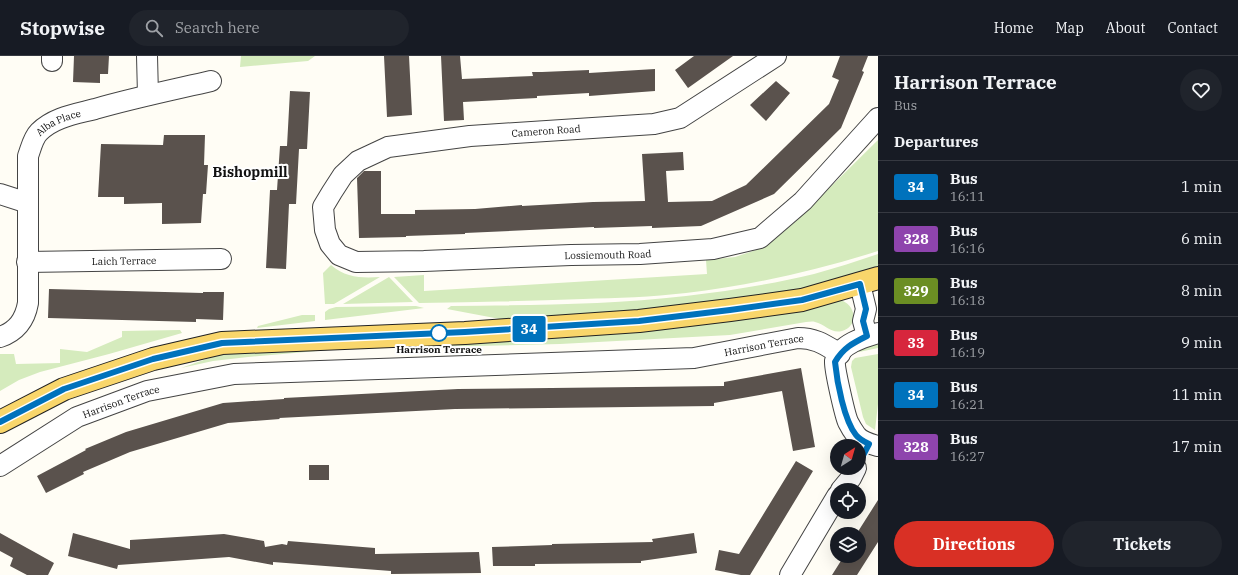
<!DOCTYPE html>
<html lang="en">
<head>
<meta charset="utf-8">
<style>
	body { margin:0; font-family:"IBM Plex Serif",serif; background:#20242c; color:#f1f3f6; height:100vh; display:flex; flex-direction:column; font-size:15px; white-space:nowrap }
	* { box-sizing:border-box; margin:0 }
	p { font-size:13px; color:#9ea1a6 }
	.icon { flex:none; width:22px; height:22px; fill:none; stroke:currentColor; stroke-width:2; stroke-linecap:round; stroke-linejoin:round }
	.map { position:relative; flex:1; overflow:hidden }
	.side { display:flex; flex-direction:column; background:#171b24; width:360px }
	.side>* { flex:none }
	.badge { padding:0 8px; border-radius:3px; font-size:14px; line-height:26px }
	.needle { width:26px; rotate:37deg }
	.controls { position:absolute; left:830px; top:383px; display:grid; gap:8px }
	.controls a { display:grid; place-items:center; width:36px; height:36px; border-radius:50%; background:#171b24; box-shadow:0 4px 16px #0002; font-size:20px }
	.map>.badge { position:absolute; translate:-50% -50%; box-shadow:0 0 0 2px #fff }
	h2 { padding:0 16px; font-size:15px; line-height:36px }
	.round { display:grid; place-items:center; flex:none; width:42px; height:42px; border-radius:21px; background:#20242c }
	.summary { display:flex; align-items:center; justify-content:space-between; height:68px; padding:0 16px }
	h1 { font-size:19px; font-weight:800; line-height:30px }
	.cta { display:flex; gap:8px; margin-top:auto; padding:8px 16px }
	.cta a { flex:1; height:46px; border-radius:24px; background:#d93025; color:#fff; font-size:16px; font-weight:800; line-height:46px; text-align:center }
	.cta a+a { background:#20242c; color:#f1f3f6 }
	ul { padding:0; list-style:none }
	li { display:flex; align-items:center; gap:12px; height:52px; padding:0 16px; border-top:1px solid #363941 }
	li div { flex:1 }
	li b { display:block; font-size:15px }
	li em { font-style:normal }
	li .badge { min-width:44px; font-weight:700; text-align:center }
	header { display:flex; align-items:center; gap:24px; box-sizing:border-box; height:56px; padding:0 20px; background:#171b24; border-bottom:1px solid #363941 }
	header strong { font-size:19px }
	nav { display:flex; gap:22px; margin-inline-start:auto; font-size:14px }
	.search { width:280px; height:36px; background:#20242c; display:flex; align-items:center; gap:10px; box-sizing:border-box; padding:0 14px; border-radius:22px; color:#9ea1a6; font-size:15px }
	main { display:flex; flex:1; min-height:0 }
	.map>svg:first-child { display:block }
</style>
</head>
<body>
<header>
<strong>Stopwise</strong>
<div class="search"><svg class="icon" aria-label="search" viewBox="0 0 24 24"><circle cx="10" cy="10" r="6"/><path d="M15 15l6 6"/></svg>Search here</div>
<nav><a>Home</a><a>Map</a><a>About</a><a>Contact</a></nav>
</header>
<main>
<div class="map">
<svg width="878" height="519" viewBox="0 0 878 519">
	<rect width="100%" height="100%" fill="#fffdf5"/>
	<path fill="#d5ebbd" d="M241 0H315L308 5 240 11Z
		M878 84V195C816 215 751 229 686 237 652 241 617 242 583 243 528 245 474 246 419 247L394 221 424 219V235L707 218 706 204 735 201 756 194 776 182 795 166Z
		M878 198V210L818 230 741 247 535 263H500L447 253 451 250C529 249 608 249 686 240 729 235 772 228 814 218 836 212 857 205 878 198Z
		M331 209C346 222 362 222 380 221L334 248H325L323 217Z
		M389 221 413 246 343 248Z
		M838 243C857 248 859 270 842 275 831 278 825 268 815 266 812 265 809 266 806 266L730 279 560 288 340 293 248 301 213 305 181 312 229 295Z
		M416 250 424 252 325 264V256L329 253 336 251Z
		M302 259H315V265L257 272 258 270Z
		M180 274 182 277 109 298 40 316 19 324 0 335V298H14L16 308 60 307V293L87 296 122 281V275Z
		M878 288V292L859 296 856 295 861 292Z
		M878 298V348L875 374 866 368 863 361 851 311 852 305 855 302Z"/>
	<path fill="#5a524d" d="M74 0H109L108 18H100V27L73 26Z
		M384 0H409L412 59 387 61Z
		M441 0H460L462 23 533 20 532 16H542L589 14V17L655 13V35L589 40V37L537 40V42L463 46 464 64 444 65Z
		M694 0H733L688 32 675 14Z
		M840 0H868L862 15 864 16 841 72 774 138 701 170 652 172V170L594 172V171L465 177V178L406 180V181L359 182 357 122 364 115H381V158H415V154L475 153 522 149V150L593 146 645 145 642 98 683 96 684 114 666 115 668 146 712 145 746 129 829 48 839 24 832 21Z
		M776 25 790 37 766 65 750 49Z
		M290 35 310 36 307 93H299L296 148H289L286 213 266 212 270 134H277L280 90H287Z
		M164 79H205L204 109H208L206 138H203L201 167 162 168V147L124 148V141H98L101 88 163 89Z
		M49 233 203 237V236H224L223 264 196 263V266L48 262Z
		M801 312 815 391 793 395 782 335 714 347V350L455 353 279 362 280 363 228 367 130 396 83 416 84 418 46 437 37 420 86 394 85 393 126 376 223 347 284 343V342L458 333 724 330V326Z
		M796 405 813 415 750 519H741L715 514 719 494 739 498Z
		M309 409H329V424H309Z
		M878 444V486L857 519H832L844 500H859V474Z
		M0 477 54 507 48 519H27L10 510 13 502 0 495Z
		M73 477 130 493V484L224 478 264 485 265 491 282 488 287 489 288 485 375 492V498L479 496 481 517 391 518V515L273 506V509L229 501 118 509 117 513 68 500Z
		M694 477 697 497 641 505V507L535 508V510H493L492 491 552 489V488L653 486 652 483Z"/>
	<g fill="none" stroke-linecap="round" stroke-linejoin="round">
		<g stroke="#444" stroke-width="22">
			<g id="street">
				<path d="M147 0 148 39"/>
				<path id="s1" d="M776 0 680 62 654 68 470 80 388 91 358 105 343 119 332 136 323 151 325 174 330 188 339 199 356 206 424 205 571 199 640 198 713 193 760 182 803 145 878 62"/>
				<path d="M52 5V0"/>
				<path d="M0 138 28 147"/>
				<path id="s2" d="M27 206 221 203"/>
				<path d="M860 228 866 253 863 265 867 280"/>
				<path d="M878 277C864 281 840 288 835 305 834 312 845 359 848 366 850 370 853 375 856 379 861 386 870 388 878 390"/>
				<path id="s3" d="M0 281C17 275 25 264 28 247V100C31 92 33 82 39 76 54 61 76 58 95 53 133 42 172 34 211 25"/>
				<path id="s4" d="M0 410 77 361 147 335 234 318 694 302 798 282C816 282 825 289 840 298"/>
				<path d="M841 434 851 422 856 412"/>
				<path d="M790 519 837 440"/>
			</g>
		</g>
		<g stroke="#222" stroke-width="24">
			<path id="primary" d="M0 366 64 333 153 303 222 287 465 277 639 265 730 254 802 244 878 222"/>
		</g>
		<use href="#street" stroke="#fff" stroke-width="20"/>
		<use href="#primary" stroke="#f9d66b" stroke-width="22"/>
	</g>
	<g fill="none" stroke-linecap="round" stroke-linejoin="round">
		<g stroke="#fff" stroke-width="9">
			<path id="line" d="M0 366 64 333 153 303 222 287 465 276 639 265 730 254 802 244 860 228 866 253 863 265 867 280C853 287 843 292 835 306 837 326 844 364 856 379 859 383 865 386 869 388L859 407"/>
		</g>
		<use href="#line" stroke="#0072bc" stroke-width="6"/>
	</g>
	<circle fill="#fff" stroke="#0072bc" stroke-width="2" cx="439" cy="277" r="8"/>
	<g text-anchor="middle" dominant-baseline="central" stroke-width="4" stroke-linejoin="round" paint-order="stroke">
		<g font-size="10" fill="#111" stroke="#fff">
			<text stroke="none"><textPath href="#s3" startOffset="242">Alba Place</textPath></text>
			<text transform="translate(546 75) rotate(-4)">Cameron Road</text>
			<text stroke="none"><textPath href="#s1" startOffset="822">Lossiemouth Road</textPath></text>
			<text stroke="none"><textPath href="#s2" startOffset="97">Laich Terrace</textPath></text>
			<text stroke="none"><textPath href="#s4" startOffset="786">Harrison Terrace</textPath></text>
			<text stroke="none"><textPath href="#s4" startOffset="138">Harrison Terrace</textPath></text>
		</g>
		<g font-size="10" font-weight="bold" fill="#111" stroke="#fff">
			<text x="439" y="293">Harrison Terrace</text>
		</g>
		<g font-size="14" font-weight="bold" fill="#111" stroke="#fff">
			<text x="250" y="116">Bishopmill</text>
		</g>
	</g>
</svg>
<div class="controls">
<a><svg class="needle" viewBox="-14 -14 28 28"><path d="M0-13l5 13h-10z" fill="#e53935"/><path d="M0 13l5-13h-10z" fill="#9ea1a6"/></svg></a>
<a><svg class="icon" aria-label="locate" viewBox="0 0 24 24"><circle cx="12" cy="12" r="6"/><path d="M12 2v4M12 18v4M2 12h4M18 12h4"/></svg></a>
<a><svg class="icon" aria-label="layers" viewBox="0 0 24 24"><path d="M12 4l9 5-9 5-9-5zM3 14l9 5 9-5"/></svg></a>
</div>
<b class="badge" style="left:529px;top:273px;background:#0072bc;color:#fff">34</b>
</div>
<section class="side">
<div class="summary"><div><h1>Harrison Terrace</h1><p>Bus</p></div><a class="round"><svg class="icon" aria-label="heart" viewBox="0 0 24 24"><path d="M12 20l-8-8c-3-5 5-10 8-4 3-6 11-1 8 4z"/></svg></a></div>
<h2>Departures</h2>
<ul>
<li><span class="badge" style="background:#0072bc;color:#fff">34</span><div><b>Bus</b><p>16:11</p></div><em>1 min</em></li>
<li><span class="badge" style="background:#8e44ad;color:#fff">328</span><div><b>Bus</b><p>16:16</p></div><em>6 min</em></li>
<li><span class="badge" style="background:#6b8e23;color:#fff">329</span><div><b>Bus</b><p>16:18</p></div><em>8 min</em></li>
<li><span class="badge" style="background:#d7263d;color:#fff">33</span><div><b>Bus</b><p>16:19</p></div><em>9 min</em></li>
<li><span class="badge" style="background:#0072bc;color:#fff">34</span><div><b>Bus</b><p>16:21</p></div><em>11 min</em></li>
<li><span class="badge" style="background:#8e44ad;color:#fff">328</span><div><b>Bus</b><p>16:27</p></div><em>17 min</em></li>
</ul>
<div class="cta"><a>Directions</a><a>Tickets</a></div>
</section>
</main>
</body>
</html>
